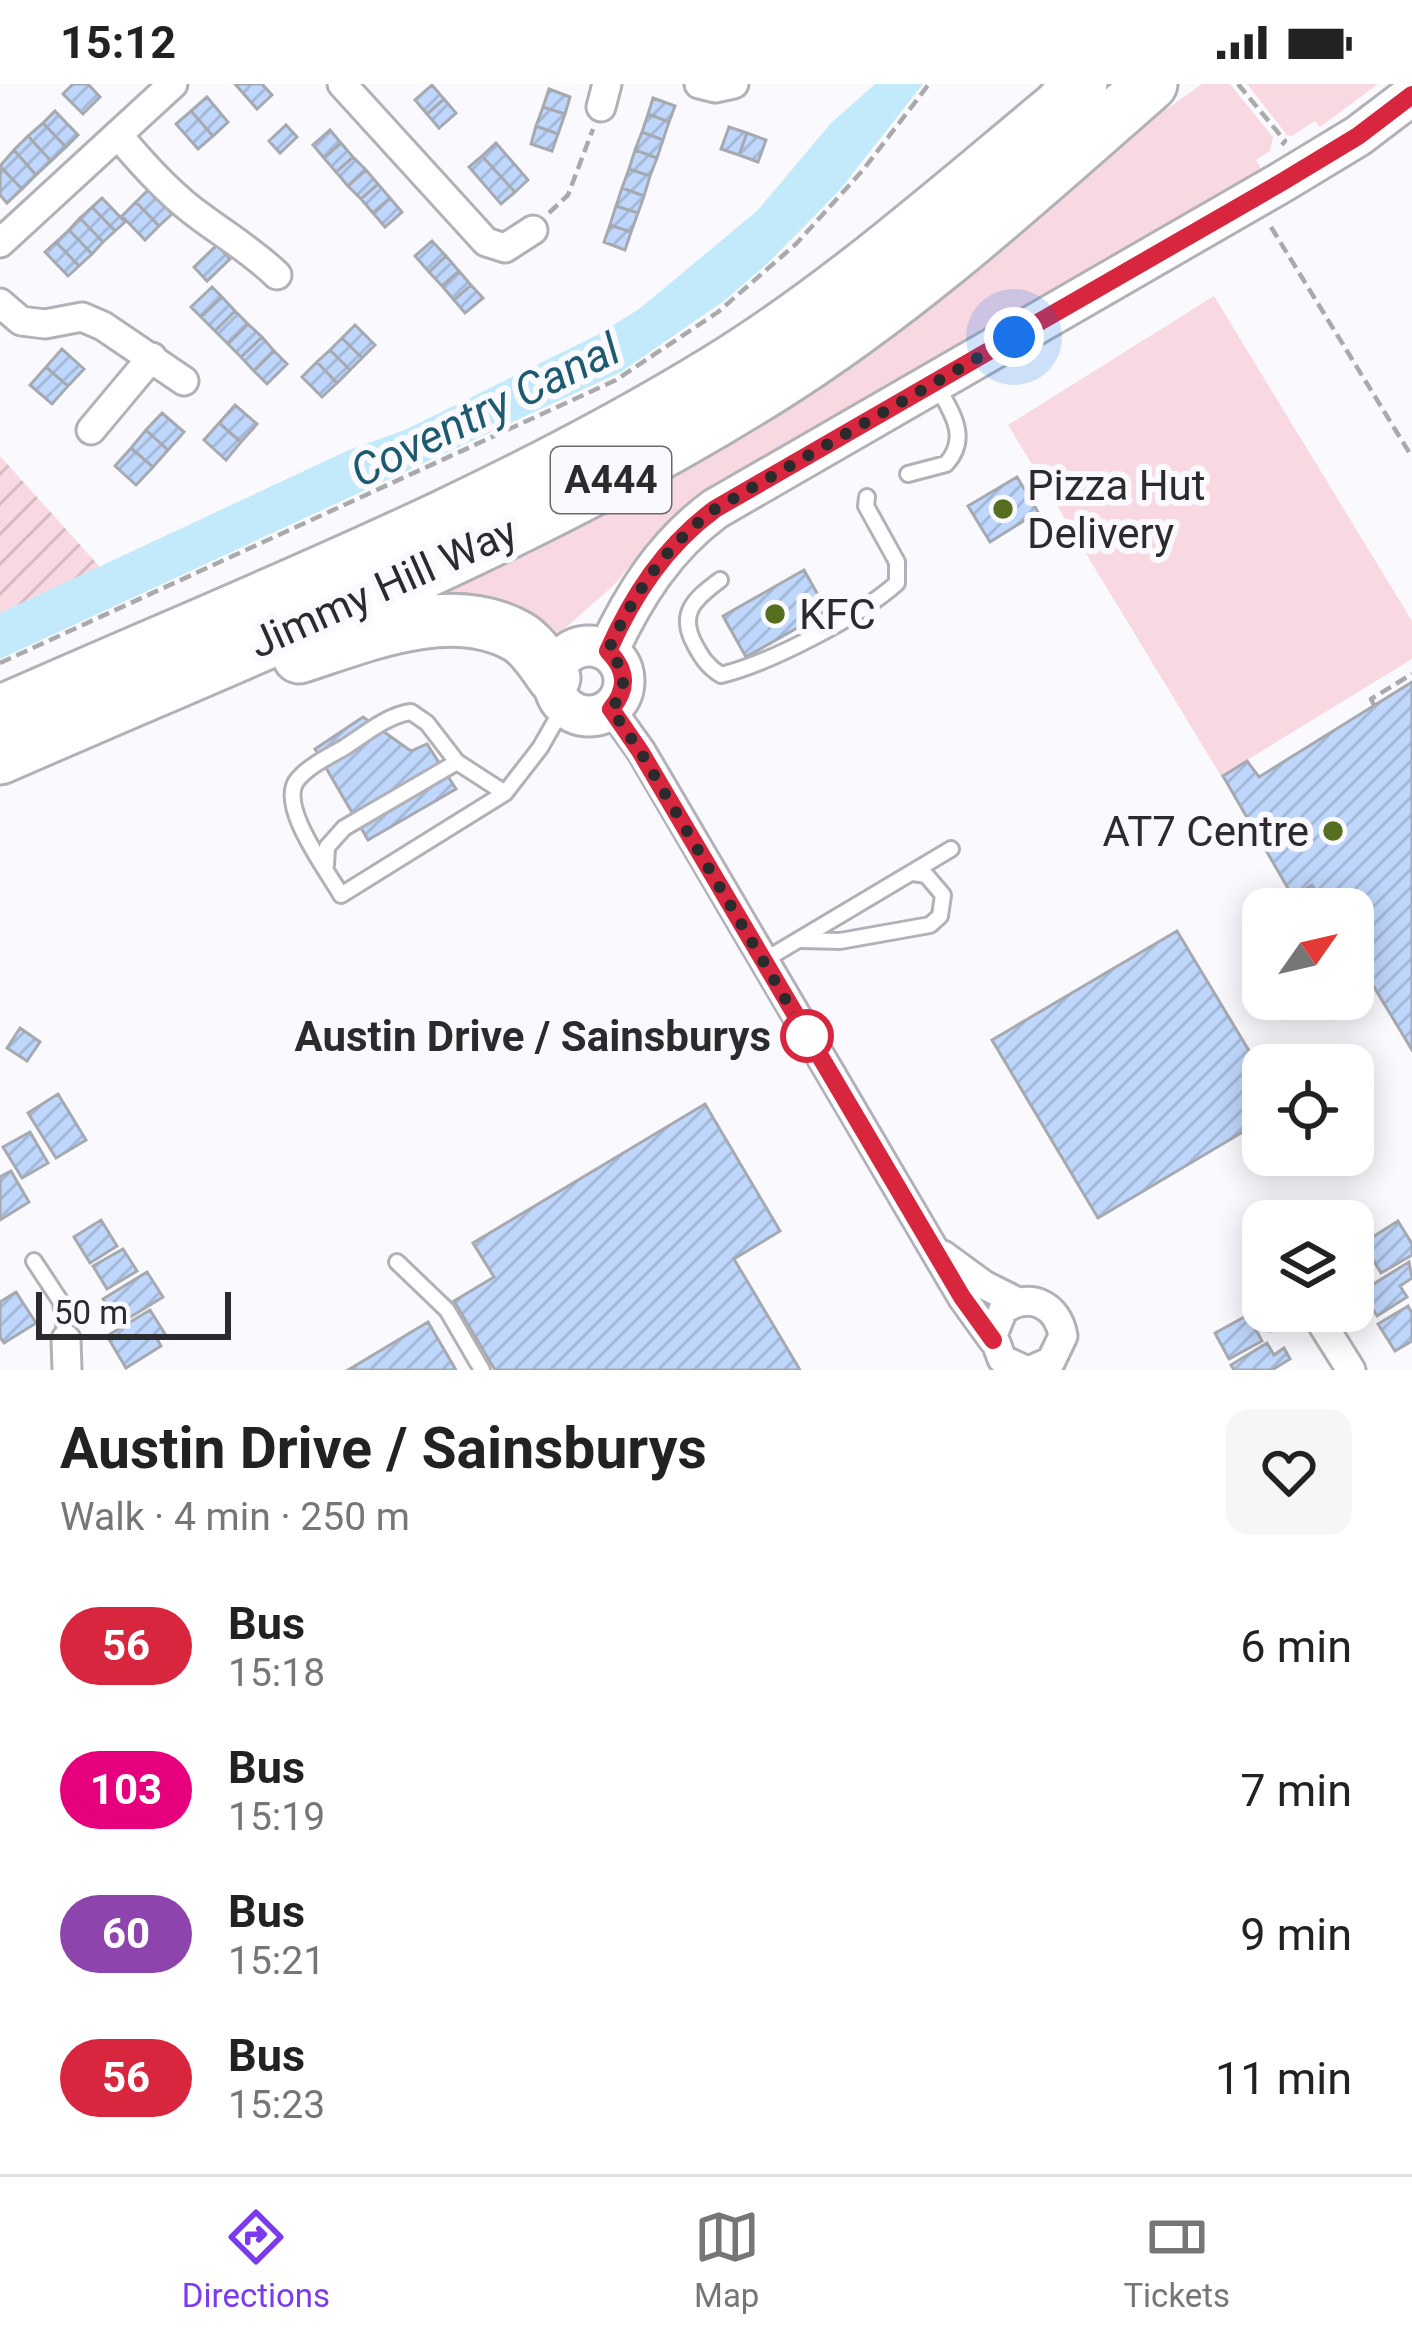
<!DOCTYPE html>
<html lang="en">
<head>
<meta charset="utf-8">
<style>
	body { margin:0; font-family:Roboto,sans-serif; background:#f6f6f6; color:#222; height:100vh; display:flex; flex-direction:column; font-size:45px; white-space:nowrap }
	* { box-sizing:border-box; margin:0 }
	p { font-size:39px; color:#767676 }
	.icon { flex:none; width:66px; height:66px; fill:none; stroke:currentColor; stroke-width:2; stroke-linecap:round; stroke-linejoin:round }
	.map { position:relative; height:1286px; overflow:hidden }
	.side { display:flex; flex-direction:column; background:#fff; flex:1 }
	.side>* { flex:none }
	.badge { padding:0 24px; border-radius:39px; font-size:42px; line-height:78px }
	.needle { width:78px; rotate:56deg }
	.tools { position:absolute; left:1242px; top:804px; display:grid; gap:24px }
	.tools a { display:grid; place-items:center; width:132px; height:132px; border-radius:24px; background:#fff; box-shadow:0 6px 30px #0003; font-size:60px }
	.scale { position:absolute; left:36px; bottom:30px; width:195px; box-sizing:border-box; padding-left:12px; border:6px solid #2b2b2d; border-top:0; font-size:33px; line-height:42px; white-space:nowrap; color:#2b2b2d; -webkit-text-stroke:9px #fafafe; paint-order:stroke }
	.you { position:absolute; width:60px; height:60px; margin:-30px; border:9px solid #fff; border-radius:50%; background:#1a73e8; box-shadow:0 0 0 18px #1a73e833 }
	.map>.badge { position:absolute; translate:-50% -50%; box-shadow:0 0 0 6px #fff }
	.round { display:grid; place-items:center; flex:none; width:126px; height:126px; border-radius:24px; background:#f6f6f6 }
	.head { display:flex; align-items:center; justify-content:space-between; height:204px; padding:0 60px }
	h1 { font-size:57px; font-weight:700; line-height:90px }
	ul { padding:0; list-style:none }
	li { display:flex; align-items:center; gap:36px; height:144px; padding:0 60px }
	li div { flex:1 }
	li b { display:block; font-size:45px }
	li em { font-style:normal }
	li .badge { min-width:132px; font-weight:700; text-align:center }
	.status { display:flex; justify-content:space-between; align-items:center; height:84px; padding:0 60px; background:#fff; direction:ltr }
	.status svg { height:33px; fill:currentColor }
	.menu { display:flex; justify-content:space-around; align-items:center; height:168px; border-top:3px solid #e0e0e0; background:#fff; font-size:33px; color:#767676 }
	.menu a { display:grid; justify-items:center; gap:6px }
	.menu .active { color:#7c3aed }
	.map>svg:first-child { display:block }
</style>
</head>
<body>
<div class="status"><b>15:12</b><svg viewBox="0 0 49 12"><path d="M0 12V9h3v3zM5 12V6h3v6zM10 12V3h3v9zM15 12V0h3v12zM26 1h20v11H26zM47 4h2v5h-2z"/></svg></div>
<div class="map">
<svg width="1412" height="1286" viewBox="0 0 1412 1286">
	<defs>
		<pattern id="garden-furrows" width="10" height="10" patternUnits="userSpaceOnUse" patternTransform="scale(3)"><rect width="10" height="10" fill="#f9d9e1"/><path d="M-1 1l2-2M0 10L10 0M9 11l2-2" fill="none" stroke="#d6bac1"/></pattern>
		<pattern id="building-hatch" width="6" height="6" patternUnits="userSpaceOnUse" patternTransform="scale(3)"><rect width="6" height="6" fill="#bfd7fc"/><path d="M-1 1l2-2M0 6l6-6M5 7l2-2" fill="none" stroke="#a4b9d8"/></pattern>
	</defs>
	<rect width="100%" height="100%" fill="#fafafe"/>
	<path fill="#f9d9e1" d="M1202 0H1230L1273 53 1270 67 1256 76 1261 85 706 407 669 436 613 502 547 560 399 519 1158 16 1167 25Z
		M1247 0H1378L1320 43 1315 37 1292 52 1287 51Z
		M1214 212 1412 537V575L1221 692 1008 341Z"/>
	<path fill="url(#garden-furrows)" d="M0 372 100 483 0 529Z"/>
	<path fill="#c3eafb" d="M875 0H923L839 107 767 180 724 217 621 288 0 575V529L351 365 405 346 597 251 639 225 758 126 831 39Z"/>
	<path fill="url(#building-hatch)" stroke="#a6aab0" stroke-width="3" d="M73 0H88L100 13 83 30 63 10Z
		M235 0H262L272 11 257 25Z
		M432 1 444 15 427 30 415 16Z
		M549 5 570 13 565 30 543 23Z
		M207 13 228 38 213 52 191 27Z
		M653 14 675 22 669 38 648 30Z
		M444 15 456 29 439 44 427 30Z
		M543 23 565 30 558 50 536 42Z
		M55 27 78 51 66 63 43 39Z
		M191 27 213 52 198 65 176 40Z
		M648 30 669 38 663 56 642 48Z
		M43 39 66 63 51 77 28 52Z
		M286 41 297 53 280 69 269 57Z
		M536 42 558 50 552 67 531 60Z
		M729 43 747 49 739 71 721 65Z
		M330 46 341 59 324 74 313 61Z
		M642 48 663 56 657 74 635 66Z
		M747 49 766 56 758 78 739 71Z
		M28 52 51 77 36 91 14 66Z
		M341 59 353 73 336 88 324 74Z
		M496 59 528 96 515 108 482 72Z
		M14 66 36 91 22 105 0 82Z
		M635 66 657 74 650 92 629 85Z
		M482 72 515 108 501 120 469 83Z
		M353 73 366 86 348 102 336 88Z
		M0 82 22 105 7 119 0 111Z
		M629 85 650 92 644 112 622 104Z
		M366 86 378 100 361 115 348 102Z
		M378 100 390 114 373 129 361 115Z
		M622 104 644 112 638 129 616 122Z
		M148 106 172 130 159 142 136 118Z
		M102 114 125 138 115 147 92 123Z
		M390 114 402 128 385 143 373 129Z
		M136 118 159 142 145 156 122 132Z
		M616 122 638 129 631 148 610 141Z
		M92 123 115 147 103 158 80 134Z
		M80 134 103 158 92 170 69 146Z
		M610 141 631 148 625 166 604 158Z
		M69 146 92 170 79 182 56 158Z
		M432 157 446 172 429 188 415 172Z
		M56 158 79 182 68 192 45 168Z
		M217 161 230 175 207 197 194 183Z
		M446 172 459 187 442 202 429 188Z
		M459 187 471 201 454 216 442 202Z
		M471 201 483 214 465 229 454 216Z
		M212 203 222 213 201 233 191 223Z
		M222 213 235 227 215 247 201 233Z
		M235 227 248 240 228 260 215 247Z
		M248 240 262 253 241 273 228 260Z
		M355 241 375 261 362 274 342 254Z
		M262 253 274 267 254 287 241 273Z
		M342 254 362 274 350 286 330 266Z
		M62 265 84 285 68 302 46 283Z
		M330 266 350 286 337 299 317 278Z
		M274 267 287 280 267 300 254 287Z
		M317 278 337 299 322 313 302 293Z
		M46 283 68 302 52 320 30 301Z
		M235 321 257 340 241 358 219 339Z
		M162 329 184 348 168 366 146 346Z
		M219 339 241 358 226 376 204 356Z
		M146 346 168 366 153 383 131 364Z
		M131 364 153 383 136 401 115 382Z
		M1017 393 1038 428 990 458 968 422Z
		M804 486 827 527 746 573 723 532Z
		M1412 598V966L1353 868V825H1327L1312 801 1293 813 1223 692 1247 677 1259 693Z
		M363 633 411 667 427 660 456 705 368 756 315 665Z
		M1177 847 1263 990V1036L1098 1134 992 956Z
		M20 944 40 958 27 977 7 964Z
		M58 1010 86 1056 56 1074 28 1029Z
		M705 1020 780 1147 734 1175 800 1286H495L454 1217 494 1193 473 1159Z
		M30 1048 48 1079 22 1094 3 1063Z
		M11 1087 29 1118 0 1136V1093Z
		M101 1136 117 1162 90 1179 74 1153Z
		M1398 1137 1412 1160V1171L1381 1189 1363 1159Z
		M123 1165 137 1187 107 1205 93 1182Z
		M1409 1178 1412 1194 1400 1202 1407 1213 1377 1232 1362 1207Z
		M147 1188 163 1213 119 1240 103 1215Z
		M16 1208 36 1239 4 1259 0 1253V1218Z
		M1408 1222 1412 1229V1257L1395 1267 1378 1240Z
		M150 1226 165 1250 157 1255 161 1262 126 1284 107 1252Z
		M1248 1231 1262 1257 1229 1275 1215 1249Z
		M428 1238 456 1286H348Z
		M1267 1259 1274 1271 1284 1264 1290 1275 1272 1286H1234L1231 1281Z"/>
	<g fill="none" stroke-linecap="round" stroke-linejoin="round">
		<g stroke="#b2b1b8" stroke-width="20">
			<path id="lane" d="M908 390 946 380C970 354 952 329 937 302
				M720 496C693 516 678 530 695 561 702 574 708 583 721 591 770 579 859 533 897 499V478L866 422 867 413
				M505 709 457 678 427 639 411 628C387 631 364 651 345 663 330 672 310 681 298 695 276 720 327 786 341 811L505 709 540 664 564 622
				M326 781 327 763 344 744 457 678
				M802 856 840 857 930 841 940 832 943 811 926 791 913 789
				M763 877 951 765
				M34 1177 61 1218 66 1255
				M397 1178 447 1226 482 1286"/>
		</g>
		<g stroke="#b2b1b8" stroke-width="33">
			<path id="street" d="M342 0 486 158 505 164 533 146
				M699 0 715 4 734 0
				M601 23 607 0
				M119 52C143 81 170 111 201 133 228 153 252 167 277 191
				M0 159 173 0
				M0 219 21 237 45 240 82 233 103 242 184 297
				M91 346 152 273
				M611 625 641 667 962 1213 993 1256
				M943 1171 984 1201 1018 1218
				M1314 1227 1351 1286
				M1271 1232 1278 1227
				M66 1255 67 1286
				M1025 1286 1002 1275 993 1251 1003 1226C1030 1207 1058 1221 1063 1252L1051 1277 1031 1286"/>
		</g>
		<g stroke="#b2b1b8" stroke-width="45">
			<path id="secondary" d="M554 597a35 35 0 1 1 70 0a35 35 0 1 1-70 0Z
				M608 567C634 511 665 462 715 425L1282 98 1358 52 1412 11"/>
		</g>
		<g stroke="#b2b1b8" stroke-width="57">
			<path id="highway" d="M299 573C365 552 450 515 517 552 533 561 543 579 554 594
				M0 628C241 521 491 425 716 287 838 212 946 116 1056 25L1081 0
				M0 674C259 560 528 456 769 305 908 218 1028 108 1151 0"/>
		</g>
		<path stroke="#aaaaad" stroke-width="4.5" stroke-dasharray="12 6" stroke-linecap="butt" d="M1238 0 1285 57 1282 61
			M549 129 568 111 593 45
			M1271 143 1412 373
			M0 579 616 296 718 228 796 160 863 86 929 0
			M1374 621 1371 615 1412 590"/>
		<use href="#lane" stroke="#fff" stroke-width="14"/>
		<use href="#street" stroke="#fff" stroke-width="27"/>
		<use href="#secondary" stroke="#fff" stroke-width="39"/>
		<use href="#highway" stroke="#fff" stroke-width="51"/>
	</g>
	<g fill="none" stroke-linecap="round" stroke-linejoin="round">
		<g stroke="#fff" stroke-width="27">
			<path id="line" d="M993 1256 962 1213 640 667 611 625C628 605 627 586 608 567 633 511 665 462 715 425L1282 98 1358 52 1412 11"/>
		</g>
		<use href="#line" stroke="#d7263d" stroke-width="18"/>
		<path stroke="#2b2b2d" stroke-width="12" stroke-dasharray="0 21.6" d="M807 952 640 667 611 625C628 605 627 586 608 567 633 511 665 462 715 425L1014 253"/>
	</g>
	<g fill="#566e20" stroke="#fafafe" stroke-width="4.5">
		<circle cx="1003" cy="425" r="12"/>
		<circle cx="775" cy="530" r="12"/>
		<circle cx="1333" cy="747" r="12"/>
	</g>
	<circle fill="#fff" stroke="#d7263d" stroke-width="6" cx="807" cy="952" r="24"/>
	<g text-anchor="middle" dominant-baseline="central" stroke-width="12" stroke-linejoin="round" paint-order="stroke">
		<rect fill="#fafafe" stroke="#69696c" stroke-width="3" x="551" y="363" width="120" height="66" rx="9"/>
		<g font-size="39" font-weight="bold" fill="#2b2b2d">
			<text x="611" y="396">A444</text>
		</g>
		<g font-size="42" fill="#2b2b2d" stroke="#fafafe" text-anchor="start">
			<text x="1027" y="401">Pizza Hut<tspan x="1027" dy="48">Delivery</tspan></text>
			<text x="799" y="530">KFC</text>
			<text x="1309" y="747" text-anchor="end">AT7 Centre</text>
		</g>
		<g font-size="42" fill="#2b2b2d" stroke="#fafafe">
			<text transform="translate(383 503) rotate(-24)">Jimmy Hill Way</text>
		</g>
		<g font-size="42" font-weight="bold" fill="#2b2b2d" stroke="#fafafe" text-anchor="end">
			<text x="771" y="952">Austin Drive / Sainsburys</text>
		</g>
		<g font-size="45" font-style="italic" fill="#1d5a70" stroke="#fafafe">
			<text transform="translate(485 326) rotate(-26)">Coventry Canal</text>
		</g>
	</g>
</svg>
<div class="tools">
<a><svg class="needle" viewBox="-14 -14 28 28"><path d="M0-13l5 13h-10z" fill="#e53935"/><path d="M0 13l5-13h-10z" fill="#767676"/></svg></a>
<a><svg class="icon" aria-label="locate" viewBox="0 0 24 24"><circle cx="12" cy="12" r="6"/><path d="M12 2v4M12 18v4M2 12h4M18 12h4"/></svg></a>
<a><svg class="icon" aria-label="layers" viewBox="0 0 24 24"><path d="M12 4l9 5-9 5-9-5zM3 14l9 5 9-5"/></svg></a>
</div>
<div class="scale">50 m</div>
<div class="you" style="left:1014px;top:253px"></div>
</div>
<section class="side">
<div class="head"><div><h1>Austin Drive / Sainsburys</h1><p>Walk · 4 min · 250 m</p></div><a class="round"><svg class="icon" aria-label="heart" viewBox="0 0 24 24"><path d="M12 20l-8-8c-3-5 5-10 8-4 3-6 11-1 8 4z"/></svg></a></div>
<ul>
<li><span class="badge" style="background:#d7263d;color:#fff">56</span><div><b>Bus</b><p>15:18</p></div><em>6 min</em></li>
<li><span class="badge" style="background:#e6007e;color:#fff">103</span><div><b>Bus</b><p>15:19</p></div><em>7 min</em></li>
<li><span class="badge" style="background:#8e44ad;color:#fff">60</span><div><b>Bus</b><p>15:21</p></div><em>9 min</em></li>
<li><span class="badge" style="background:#d7263d;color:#fff">56</span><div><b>Bus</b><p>15:23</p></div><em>11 min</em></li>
</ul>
</section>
<nav class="menu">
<a class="active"><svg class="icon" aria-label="directions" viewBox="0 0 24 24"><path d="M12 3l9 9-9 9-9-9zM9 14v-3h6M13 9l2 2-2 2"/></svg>Directions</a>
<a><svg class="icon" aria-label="map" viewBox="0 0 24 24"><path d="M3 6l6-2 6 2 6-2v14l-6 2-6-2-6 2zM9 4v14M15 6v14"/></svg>Map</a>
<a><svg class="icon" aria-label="tickets" viewBox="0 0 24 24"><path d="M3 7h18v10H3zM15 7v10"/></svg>Tickets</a>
</nav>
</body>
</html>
